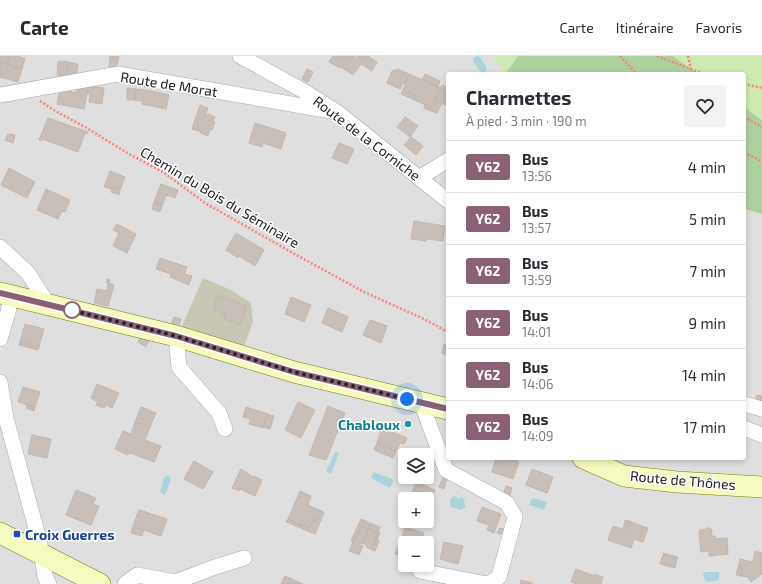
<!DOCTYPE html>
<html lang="fr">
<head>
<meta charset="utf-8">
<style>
	body { margin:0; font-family:"Exo 2",sans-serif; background:#f2f2f3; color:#2b2b33; height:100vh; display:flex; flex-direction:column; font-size:15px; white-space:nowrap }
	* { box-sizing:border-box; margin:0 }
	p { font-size:13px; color:#7c7c81 }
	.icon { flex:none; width:22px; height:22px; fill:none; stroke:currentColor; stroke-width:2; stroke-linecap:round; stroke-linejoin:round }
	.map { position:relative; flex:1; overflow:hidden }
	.sheet { position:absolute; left:446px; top:16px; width:300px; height:388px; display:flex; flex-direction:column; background:#fff; border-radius:4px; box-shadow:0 2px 6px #0003 }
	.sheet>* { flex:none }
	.badge { padding:0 8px; border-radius:3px; font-size:14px; line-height:26px }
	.controls { position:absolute; left:398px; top:392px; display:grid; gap:8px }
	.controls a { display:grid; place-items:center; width:36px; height:36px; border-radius:4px; background:#fff; box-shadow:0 2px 6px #0003; font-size:20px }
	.you { position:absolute; width:20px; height:20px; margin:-10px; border:3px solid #fff; border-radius:50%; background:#1a73e8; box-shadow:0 0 0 6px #1a73e833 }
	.map>.badge { position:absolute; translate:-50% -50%; box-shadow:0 0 0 2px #fff }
	.round { display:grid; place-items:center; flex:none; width:42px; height:42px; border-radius:4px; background:#f2f2f3 }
	.overview { display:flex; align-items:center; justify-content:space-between; height:68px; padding:0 20px }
	h1 { font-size:19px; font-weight:700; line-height:30px }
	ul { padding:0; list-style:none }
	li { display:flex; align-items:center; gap:12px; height:52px; padding:0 20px; border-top:1px solid #e1e1e2 }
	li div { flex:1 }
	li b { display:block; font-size:15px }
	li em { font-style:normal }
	li .badge { min-width:44px; font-weight:700; text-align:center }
	header { display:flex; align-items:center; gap:24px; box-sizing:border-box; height:56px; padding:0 20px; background:#fff; border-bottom:1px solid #e1e1e2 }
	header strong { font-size:19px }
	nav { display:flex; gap:22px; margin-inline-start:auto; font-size:14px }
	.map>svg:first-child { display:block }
</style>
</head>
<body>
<header>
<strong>Carte</strong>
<nav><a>Carte</a><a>Itinéraire</a><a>Favoris</a></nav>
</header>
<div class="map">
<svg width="762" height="528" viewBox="0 0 762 528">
	<rect width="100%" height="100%" fill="#f2efe9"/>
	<path fill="#e0dfdf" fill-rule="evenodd" d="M0 0H492L508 18H448V402H744V153L762 158V528H0ZM405 399H427V421H405ZM405 443H427V465H405ZM405 487H427V509H405Z"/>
	<path fill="#c7c7b4" d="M203 222 231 234 251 247 253 266 243 293 182 270Z"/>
	<path fill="#cdebb0" d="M492 0H518L506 17Z
		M673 0H762V64L744 51V18H697Z"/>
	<path fill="#add19e" d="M518 0H673L697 18H508L506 17Z
		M744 51 762 64V158L744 153Z"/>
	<path fill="#aad3df" d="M476 0 480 1 482 4V5C486 10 488 11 485 17H482L473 6V3Z
		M335 396 339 397 331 418 326 415Z
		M374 416 394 424 390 432 371 422Z
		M167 420H169L171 424 165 439 160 436 164 422Z
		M455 440 459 443 461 441 464 443 465 444 464 447 466 451 463 453 460 454 456 452H453L450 449V444L452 441Z
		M532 442 547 446 544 454 529 449Z
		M707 516H719V524L707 526 704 523 703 519 704 517Z"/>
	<path fill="#c7bfb8" stroke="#c4b6ab" d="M0 0H9L7 8 0 6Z
		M9 0H16L25 2 22 13 7 8Z
		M110 0H119L116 14 109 13Z
		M333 0H353L356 2 357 0H368L377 6 372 15 361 8 353 19 341 11 340 12 329 6Z
		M58 5 68 6 66 20 57 19Z
		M0 6 22 13 18 26 0 21Z
		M68 6 78 8 76 21 66 20Z
		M307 13 313 16 308 26 302 23Z
		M398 13 409 18 405 28 403 27 400 33 387 27 392 15Z
		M409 18 441 32 432 52 415 44 417 40 403 34Z
		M425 18 440 25 438 31 422 24Z
		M89 28 84 53 57 48 60 33 75 37 76 35H78V37H79V34L72 33Z
		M442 29 448 32V39L440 33Z
		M89 30 104 32 102 48 89 46 90 38 87 37Z
		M127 32 136 33 135 44H127Z
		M136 33 146 34 169 39 166 53 142 48 143 45 135 44Z
		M440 33 448 39 446 43V46L448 48V50L435 44Z
		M403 34 417 40 415 44 401 38Z
		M435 44 442 47 437 57H436L424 52 425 48 432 52Z
		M200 49 208 52 205 60H207L208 58 215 61 213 65 215 66 212 74 210 73 208 80 201 77 199 75 192 73Z
		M405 61 418 70 410 81 397 71Z
		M48 62 88 76 87 78 85 77 78 96 42 83 41 85 39 84Z
		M255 67 286 77 281 93 263 87 262 91 249 87Z
		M8 78 15 79 13 87 5 84Z
		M411 81 423 90 416 99 404 89Z
		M339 87 354 93 347 108 332 102Z
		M9 112 35 126 27 142 1 129Z
		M110 115 125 121 120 134 113 131 112 133 104 131Z
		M161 128 178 134 175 142 166 139 162 150 154 146Z
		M113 131 120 134 119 139 111 136Z
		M46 133 70 144 65 156 62 155 58 163 37 154Z
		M154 146 162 150 160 156 152 153Z
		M414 165 445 170 443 185 427 183 426 185 411 183Z
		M117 168 136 178 127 197 113 190 119 177 113 174Z
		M236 177 264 194 255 210 239 200 238 202 226 194Z
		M160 202 187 211 184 218 192 220 189 229 170 221 171 218 156 213Z
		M107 223 110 224 109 227 114 229 108 250 94 247 97 233 107 235 108 227H107Z
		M218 239 247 250 240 269 224 263 226 258 213 253Z
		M291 241 311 249 304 266 285 258Z
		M328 252 348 261 342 276 322 267Z
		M174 261 181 263 178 271 171 269Z
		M370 264 387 270 381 287 363 279Z
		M25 268 44 273 39 291 20 286Z
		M141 279 150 282 146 291 138 286Z
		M20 286 39 291 38 294 19 289Z
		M444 288 448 289V300L442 297Z
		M97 328 119 337 112 352 106 349 104 352 96 349 98 346 91 342Z
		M23 331 40 336 35 351 18 346Z
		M757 339 762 340V350L760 349 756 341Z
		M298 346 315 354 301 382 285 374Z
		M27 349 35 351 34 355 26 352Z
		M328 350 345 357 326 404 309 399Z
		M141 351 156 357 150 371 135 366Z
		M246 351 268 358 263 372 249 368 251 363 243 361Z
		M267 358 274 360 270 373 263 371Z
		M405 363 412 365 410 372 408 371 407 372 403 370Z
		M135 366 150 371 145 384 161 390 154 406 130 397 128 399 115 393 123 375 131 378Z
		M382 372 407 382 404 388 400 387 396 395 377 387Z
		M32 379 51 383 47 402 28 398Z
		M377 387 396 395 393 402 374 394Z
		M496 402H501L509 405 510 402 519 406 513 423 492 416Z
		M194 405 213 416 203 433 184 423Z
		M241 413 253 421 254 420 262 424 255 440 240 433 239 435 232 432Z
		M532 413 553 421 547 437 526 429Z
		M443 421 447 423 444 433 439 431Z
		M416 426 435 434 430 447 427 445V443H422L411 439Z
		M506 430 512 432 509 443 503 440Z
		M76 434 96 442 93 448 99 450 91 469 66 459Z
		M300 435 311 440 308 449 324 456 321 464 318 463 313 466 309 472 288 463Z
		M482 451 501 458 494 477 487 474 489 469 477 465Z
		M139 454 167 463 161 480 133 470Z
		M288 463 309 472 313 466 318 463 321 464 315 478 286 466Z
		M361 463 370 467 369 473 361 470 359 475 360 476V478L357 477 353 486 351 485Z
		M625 464 629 465 626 474 623 473Z
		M629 465 644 471 639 485 634 483 631 492 608 484 613 470 626 474Z
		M370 467 380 471 378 477 369 473Z
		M133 470 144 474 142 480 131 477Z
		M361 470 369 473 364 488 360 487 359 489 363 490 359 499 349 495 357 477 360 478V476L359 475Z
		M405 471 424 477 422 483 420 482 418 487H405V491L399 488Z
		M644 471 648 472 643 486 639 485Z
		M500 472 507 474 505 479 497 477Z
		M707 472H710L712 474 711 480H715V483L727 482 728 498 709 500V495L701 496 699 476 700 474 707 473Z
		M369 473 378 477 372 494 366 491 367 490 364 488Z
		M378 477H380L377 484 379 485 375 495 372 494Z
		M444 486 463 490 458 508 440 503Z
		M399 488 405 491V501L395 498Z
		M755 495 762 497V518L751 526 748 521 741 520 742 513 739 508 740 503 753 506Z
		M663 497 678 501 677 503 663 499Z
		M663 499 677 503 675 512 660 508Z
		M739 508 742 513 741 520 736 519Z
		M576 513 594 520V518L603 521 601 528 598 527V528H577L571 526Z
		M285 520 303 528H281Z
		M521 524 532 527V528H520Z"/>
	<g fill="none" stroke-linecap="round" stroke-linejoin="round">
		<g stroke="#a9a9a9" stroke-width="16">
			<path id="minor" d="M240 0 302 34 337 56 448 145
				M0 39 118 18 337 56
				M419 122 448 104
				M0 191 28 217 48 248
				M176 280 179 311 219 357 225 373
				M0 283 8 256 11 240
				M0 326 6 362 39 483 45 520 49 528
				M421 346 446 414 507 447 515 461 499 521 489 528
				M744 348 762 353
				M744 372 762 379
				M420 515 487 528
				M125 528 137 519 175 526 215 511 244 502"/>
		</g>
		<g stroke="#707d05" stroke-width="22">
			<path id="secondary" d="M0 237 70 254 176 280 294 316 448 353
				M583 402 624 420 677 426 762 431
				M0 477 100 528"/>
		</g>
		<path stroke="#fa8072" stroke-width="2.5" stroke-dasharray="2 2" stroke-linecap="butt" d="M620 0 637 18
			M657 0 704 18
			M688 0 691 13 694 18
			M744 28 762 32
			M40 45 57 56 85 71 129 98 163 116 205 147 291 196 364 236 424 263 448 276
			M744 61 762 71
			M744 97 762 105"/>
		<use href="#minor" stroke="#fff" stroke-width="15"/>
		<use href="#secondary" stroke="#f7fabf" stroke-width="21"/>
	</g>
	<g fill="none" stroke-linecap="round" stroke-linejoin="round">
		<g stroke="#fff" stroke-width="9">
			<path id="line" d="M0 237 70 254 176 280 294 316 448 353"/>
		</g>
		<use href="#line" stroke="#8a6075" stroke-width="6"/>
		<path stroke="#222" stroke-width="4" stroke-dasharray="0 7.2" d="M72 254H70L176 280 294 316 407 343"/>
	</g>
	<circle fill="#fff" stroke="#8a6075" stroke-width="2" cx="72" cy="254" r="8"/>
	<circle fill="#0f9aa8" stroke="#fff" stroke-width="1.5" cx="408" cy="368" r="4"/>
	<rect fill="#1a4fb4" stroke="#fff" stroke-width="1.5" x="13" y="474" width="8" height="8" rx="2"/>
	<g text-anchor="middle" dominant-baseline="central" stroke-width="3" stroke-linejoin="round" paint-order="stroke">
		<g font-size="14" fill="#222" stroke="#fff">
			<text transform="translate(169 28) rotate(9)">Route de Morat</text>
			<text transform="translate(367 82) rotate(37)">Route de la Corniche</text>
			<text transform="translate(220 141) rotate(31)">Chemin du Bois du Séminaire</text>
			<text transform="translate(683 424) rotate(5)">Route de Thônes</text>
		</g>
		<g font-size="14" font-weight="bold" fill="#0d838f" stroke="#fff" text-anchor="end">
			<text x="400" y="368">Chabloux</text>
		</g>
		<g font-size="14" font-weight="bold" fill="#164399" stroke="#fff" text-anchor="start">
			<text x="25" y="478">Croix Guerres</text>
		</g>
	</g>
</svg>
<div class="controls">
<a><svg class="icon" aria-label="layers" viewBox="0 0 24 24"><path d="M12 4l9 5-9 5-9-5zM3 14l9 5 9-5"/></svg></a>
<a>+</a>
<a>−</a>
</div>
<div class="you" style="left:407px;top:343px"></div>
<section class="sheet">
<div class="overview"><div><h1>Charmettes</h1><p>À pied · 3 min · 190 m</p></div><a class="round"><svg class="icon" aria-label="heart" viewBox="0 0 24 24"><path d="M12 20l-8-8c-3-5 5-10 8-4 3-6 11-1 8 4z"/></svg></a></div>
<ul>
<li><span class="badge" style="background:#8a6075;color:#fff">Y62</span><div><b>Bus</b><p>13:56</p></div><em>4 min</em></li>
<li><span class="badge" style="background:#8a6075;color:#fff">Y62</span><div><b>Bus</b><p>13:57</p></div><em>5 min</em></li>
<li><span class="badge" style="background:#8a6075;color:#fff">Y62</span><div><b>Bus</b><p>13:59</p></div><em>7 min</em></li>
<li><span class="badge" style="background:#8a6075;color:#fff">Y62</span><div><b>Bus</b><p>14:01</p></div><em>9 min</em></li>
<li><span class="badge" style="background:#8a6075;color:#fff">Y62</span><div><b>Bus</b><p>14:06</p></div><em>14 min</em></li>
<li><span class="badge" style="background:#8a6075;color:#fff">Y62</span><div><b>Bus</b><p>14:09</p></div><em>17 min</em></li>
</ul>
</section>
</div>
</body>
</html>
